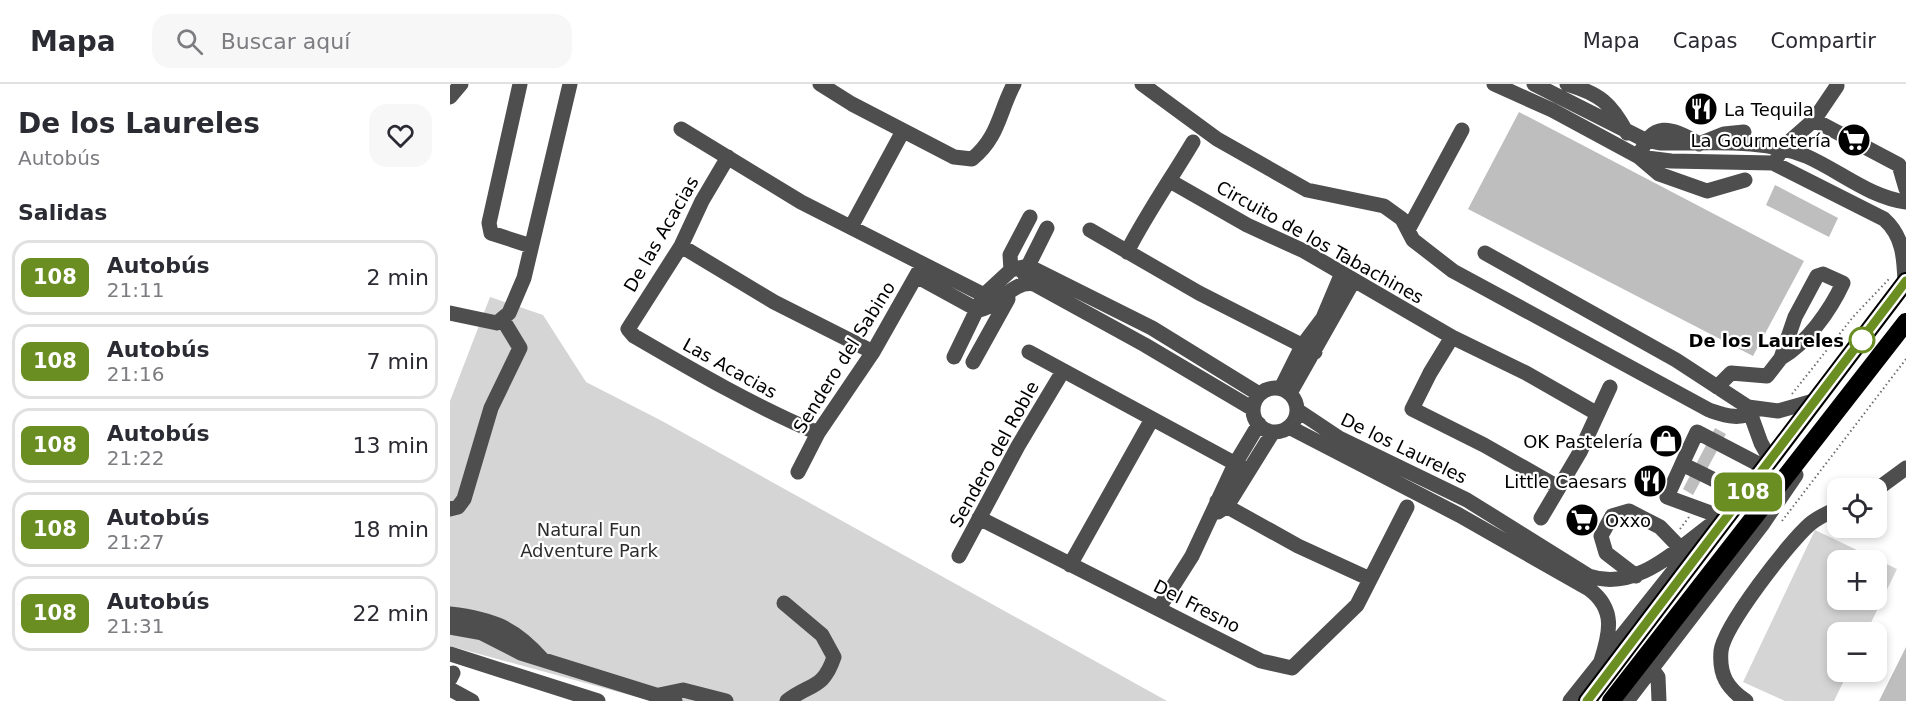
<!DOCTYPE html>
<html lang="es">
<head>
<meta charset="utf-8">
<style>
	body { margin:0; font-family:"DejaVu Sans",sans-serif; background:#f7f7f7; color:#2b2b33; height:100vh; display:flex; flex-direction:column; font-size:22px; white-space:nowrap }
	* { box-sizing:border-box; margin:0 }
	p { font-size:20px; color:#7c7c81 }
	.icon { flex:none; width:33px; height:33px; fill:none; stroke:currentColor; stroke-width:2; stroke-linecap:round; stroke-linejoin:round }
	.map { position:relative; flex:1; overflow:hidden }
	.details { display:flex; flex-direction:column; background:#fff; width:450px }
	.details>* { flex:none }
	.badge { padding:0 12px; border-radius:9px; font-size:21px; line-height:39px }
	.controls { position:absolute; left:1377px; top:394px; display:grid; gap:12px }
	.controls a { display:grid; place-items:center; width:60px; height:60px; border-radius:12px; background:#fff; box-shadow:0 3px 9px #0003; font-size:30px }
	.map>.badge { position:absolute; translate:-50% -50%; box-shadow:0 0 0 3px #fff }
	h2 { padding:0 18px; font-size:22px; line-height:54px }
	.round { display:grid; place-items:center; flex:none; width:63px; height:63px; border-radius:18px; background:#f7f7f7 }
	.summary { display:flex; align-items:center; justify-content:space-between; height:102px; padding:0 18px }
	h1 { font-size:28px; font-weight:600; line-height:45px }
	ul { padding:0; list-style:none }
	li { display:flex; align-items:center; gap:18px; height:75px; margin:0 12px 9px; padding:0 6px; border:3px solid #e1e1e2; border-radius:18px }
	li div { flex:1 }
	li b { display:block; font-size:22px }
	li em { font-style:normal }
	li .badge { min-width:66px; font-weight:700; text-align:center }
	header { display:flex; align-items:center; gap:36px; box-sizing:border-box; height:84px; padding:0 30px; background:#fff; border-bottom:2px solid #e1e1e2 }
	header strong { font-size:28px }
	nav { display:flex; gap:33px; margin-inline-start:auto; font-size:21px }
	.search { width:420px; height:54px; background:#f7f7f7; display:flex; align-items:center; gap:15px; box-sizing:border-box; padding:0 21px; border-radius:18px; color:#7c7c81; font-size:22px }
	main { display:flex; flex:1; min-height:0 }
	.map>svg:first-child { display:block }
</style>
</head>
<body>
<header>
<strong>Mapa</strong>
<div class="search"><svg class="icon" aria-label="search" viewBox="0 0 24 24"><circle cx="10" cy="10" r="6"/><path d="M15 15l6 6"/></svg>Buscar aquí</div>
<nav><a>Mapa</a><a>Capas</a><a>Compartir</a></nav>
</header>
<main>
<section class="details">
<div class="summary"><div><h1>De los Laureles</h1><p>Autobús</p></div><a class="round"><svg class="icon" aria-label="heart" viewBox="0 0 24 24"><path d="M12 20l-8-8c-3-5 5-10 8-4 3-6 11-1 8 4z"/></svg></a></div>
<h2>Salidas</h2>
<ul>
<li><span class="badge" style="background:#6b8e23;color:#fff">108</span><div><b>Autobús</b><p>21:11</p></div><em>2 min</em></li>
<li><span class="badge" style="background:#6b8e23;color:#fff">108</span><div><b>Autobús</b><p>21:16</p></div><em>7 min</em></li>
<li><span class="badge" style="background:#6b8e23;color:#fff">108</span><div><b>Autobús</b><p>21:22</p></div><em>13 min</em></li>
<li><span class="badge" style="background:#6b8e23;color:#fff">108</span><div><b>Autobús</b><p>21:27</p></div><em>18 min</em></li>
<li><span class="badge" style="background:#6b8e23;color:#fff">108</span><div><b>Autobús</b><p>21:31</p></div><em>22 min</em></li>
</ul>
</section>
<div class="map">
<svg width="1456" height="617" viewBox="0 0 1456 617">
	<rect width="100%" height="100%" fill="#fff"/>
	<path fill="#d5d5d5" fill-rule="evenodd" d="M40 213 93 231 136 298 212 337 717 617H201L0 562V317Z
		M1365 446 1447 485 1416 549H1388V588H1398L1384 617H1335L1293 598ZM1388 477H1426V516H1388Z"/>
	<path fill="#bebebe" d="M1069 28 1354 177 1303 272 1018 125Z
		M1325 101 1388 134 1379 153 1316 121Z
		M1265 344 1276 350 1243 411 1233 405Z
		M1456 563V617H1429Z"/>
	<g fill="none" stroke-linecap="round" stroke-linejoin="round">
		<path stroke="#707070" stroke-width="2" stroke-dasharray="1.5 3" stroke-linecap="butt" d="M1342 310 1403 233 1439 195
			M1332 437 1456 275
			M1230 445 1239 433"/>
		<path stroke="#4e4e4e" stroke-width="15" d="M70 0 39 139 41 149 81 162
			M370 0 402 20 504 73 522 75C549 53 549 28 564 0
			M692 0 767 55 857 106 934 122 952 135 963 156 1003 187 1259 326C1274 331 1292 338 1306 325
			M1044 0 1102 26 1189 73 1221 77 1323 79 1434 135C1453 152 1454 173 1455 198
			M1084 0 1195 56 1210 59C1258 60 1311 54 1356 72 1390 87 1419 113 1456 118
			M1117 0C1150 10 1161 19 1177 49
			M0 13 11 0
			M1364 36 1449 81 1456 105
			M231 45 351 118 534 211
			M1294 48 1274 50 1249 60C1221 42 1201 37 1189 73L1209 90 1257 107 1295 96
			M1328 72 1332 64 1364 36 1387 2
			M278 73 252 117 231 162 178 245 184 252C244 287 304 322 368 349
			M720 97 797 141 854 167 1002 253 1076 289 1146 329
			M401 143 453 47
			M640 146 749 209 865 268
			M958 146 1012 46
			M231 162 324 218 423 268
			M677 168C697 129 721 95 743 58
			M1035 169 1226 276 1298 323 1328 327 1367 316
			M561 186 560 171 580 133
			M574 190 597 144
			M466 192 528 226C549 223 562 196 584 200L695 261 803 325
			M0 229 47 239 59 229 74 194 120 0
			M1002 253 980 289 962 325 1034 361 1108 403
			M579 268 797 386
			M504 273 534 211 561 186 578 182 702 244 809 310
			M523 278 558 215
			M1267 303 1281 289 1317 292 1331 274 1345 233 1367 192 1373 190 1393 199C1380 227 1357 259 1331 274
			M831 304 852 262 873 234 892 189
			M803 326a22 22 0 1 1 44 0a22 22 0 1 1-44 0Z
			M840 309 904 196
			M1298 323 1311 359 1321 377
			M847 326 889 354 1017 416 1139 492C1187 508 1227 465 1263 439
			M839 343 1009 431 1139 505C1166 525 1160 549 1151 577
			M1232 380 1217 413 1269 432
			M348 388 368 349 423 268 470 185
			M1426 406 1456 384
			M1295 411 1232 380 1247 348 1316 384
			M767 417 848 462 920 495
			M0 425 8 423 14 415 41 324 70 264 53 236
			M768 428 777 422 823 348
			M529 434 811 577 842 584 907 521 957 423
			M1091 434 1130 368 1160 303
			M509 472 568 362 613 287
			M620 481 702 335
			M1186 492 1156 469 1151 452 1162 432 1179 427 1210 443 1236 470
			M334 519 372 551 384 573C373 606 360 599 337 617
			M709 524 742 472 785 380 809 340
			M0 530C43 535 65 544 93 576
			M0 543 32 549 71 569 225 617
			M0 570 148 617
			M1202 585 1208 593 1209 617
			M0 595 3 589
			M0 605 22 617
			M209 611 233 606 276 617
			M1120 617 1249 455
			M1177 617 1312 441 1346 391
			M1296 617C1277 604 1269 591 1271 567 1274 542 1339 458 1360 440 1368 433 1378 429 1388 424"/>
		<path stroke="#000" stroke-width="18" d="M1137 617 1456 197
			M1161 617 1456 238"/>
	</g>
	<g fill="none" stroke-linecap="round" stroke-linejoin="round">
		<g stroke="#fff" stroke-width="14">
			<path id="line" d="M1137 617 1456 197"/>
		</g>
		<use href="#line" stroke="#6b8e23" stroke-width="9"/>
	</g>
	<defs>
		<g id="restaurant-disc" transform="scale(1.725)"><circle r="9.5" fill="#000" stroke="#fff"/><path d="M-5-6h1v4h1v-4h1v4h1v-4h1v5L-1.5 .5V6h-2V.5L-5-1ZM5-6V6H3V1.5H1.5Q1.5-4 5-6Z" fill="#fff"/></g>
		<g id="supermarket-disc" transform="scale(1.725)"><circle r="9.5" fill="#000" stroke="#fff"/><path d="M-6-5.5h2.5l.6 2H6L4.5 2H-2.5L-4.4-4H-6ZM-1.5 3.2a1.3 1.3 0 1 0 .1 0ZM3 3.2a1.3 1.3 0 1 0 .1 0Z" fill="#fff"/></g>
		<g id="shop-disc" transform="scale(1.725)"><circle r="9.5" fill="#000" stroke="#fff"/><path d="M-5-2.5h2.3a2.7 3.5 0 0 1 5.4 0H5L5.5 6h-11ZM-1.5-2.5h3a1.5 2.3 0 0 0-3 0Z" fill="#fff"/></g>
	</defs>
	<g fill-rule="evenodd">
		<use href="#restaurant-disc" x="1251" y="25"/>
		<use href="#supermarket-disc" x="1404" y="56"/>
		<use href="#shop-disc" x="1216" y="357"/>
		<use href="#restaurant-disc" x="1200" y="397"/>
		<use href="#supermarket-disc" x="1132" y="436"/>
	</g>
	<circle fill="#fff" stroke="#6b8e23" stroke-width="3" cx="1412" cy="256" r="12"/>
	<g text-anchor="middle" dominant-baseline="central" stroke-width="4.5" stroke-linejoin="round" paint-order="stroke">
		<g font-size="18" fill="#000" stroke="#fff" text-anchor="end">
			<text x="1274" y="25" text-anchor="start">La Tequila</text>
			<text x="1381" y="56">La Gourmetería</text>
			<text x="1193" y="357">OK Pastelería</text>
			<text x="1177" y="397">Little Caesars</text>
			<text x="1155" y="436" text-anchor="start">Oxxo</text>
		</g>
		<g font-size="18" fill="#000" stroke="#fff">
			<text transform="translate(211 150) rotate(-60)">De las Acacias</text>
			<text transform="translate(870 158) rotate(29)">Circuito de los Tabachines</text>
			<text transform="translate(394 273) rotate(-58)">Sendero del Sabino</text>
			<text transform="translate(280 284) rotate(29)">Las Acacias</text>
			<text transform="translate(954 364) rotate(26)">De los Laureles</text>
			<text transform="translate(544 370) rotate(-61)">Sendero del Roble</text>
			<text transform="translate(747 522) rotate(27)">Del Fresno</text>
		</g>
		<g font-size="18" font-weight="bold" fill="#000" stroke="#fff" text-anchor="end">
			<text x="1394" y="256">De los Laureles</text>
		</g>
		<g font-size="18" fill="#2c2c2c" stroke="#fff">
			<text x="139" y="445">Natural Fun<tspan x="139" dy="21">Adventure Park</tspan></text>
		</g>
	</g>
</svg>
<div class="controls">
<a><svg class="icon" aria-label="locate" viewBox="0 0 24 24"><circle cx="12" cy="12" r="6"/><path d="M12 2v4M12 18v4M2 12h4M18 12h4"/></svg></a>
<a>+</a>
<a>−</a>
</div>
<b class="badge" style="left:1298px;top:408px;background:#6b8e23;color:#fff">108</b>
</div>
</main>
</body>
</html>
